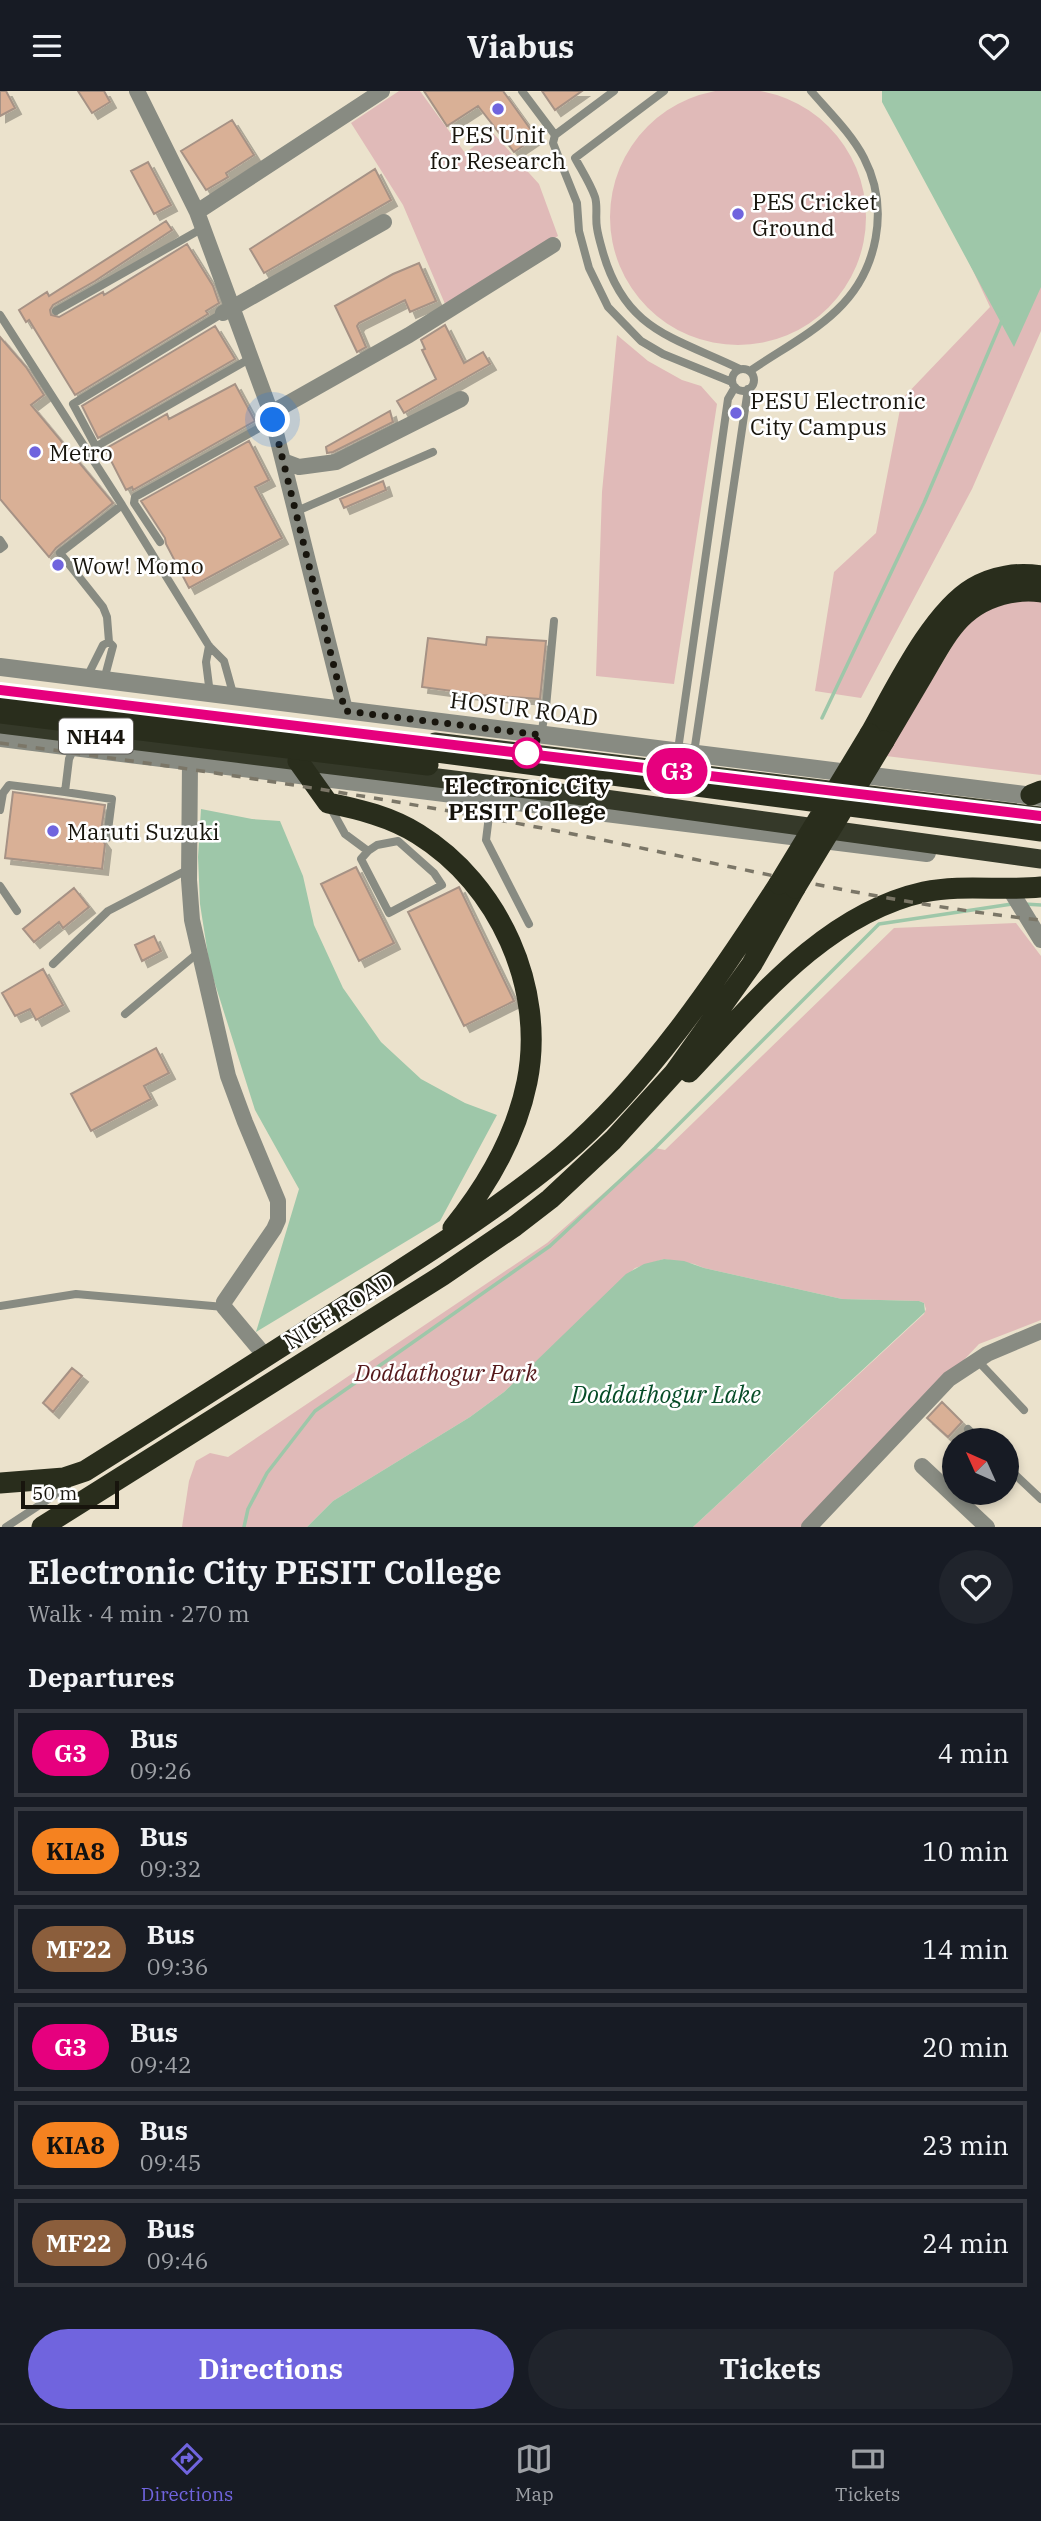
<!DOCTYPE html>
<html lang="en">
<head>
<meta charset="utf-8">
<style>
	body { margin:0; font-family:"IBM Plex Serif",serif; background:#20242c; color:#f1f3f6; height:100vh; display:flex; flex-direction:column; font-size:26px; white-space:nowrap }
	* { box-sizing:border-box; margin:0 }
	p { font-size:23px; color:#9ea1a6 }
	.icon { flex:none; width:38px; height:38px; fill:none; stroke:currentColor; stroke-width:2; stroke-linecap:round; stroke-linejoin:round }
	.map { position:relative; height:1436px; overflow:hidden }
	.drawer { display:flex; flex-direction:column; background:#171b24; flex:1 }
	.drawer>* { flex:none }
	.badge { padding:0 14px; border-radius:23px; font-size:24px; line-height:46px }
	.needle { width:46px; rotate:315deg }
	.fabs { position:absolute; left:942px; top:1337px; display:grid; gap:14px }
	.fabs a { display:grid; place-items:center; width:77px; height:77px; border-radius:50%; background:#171b24; box-shadow:0 4px 10px #0003; font-size:35px }
	.scale { position:absolute; left:21px; bottom:18px; width:98px; box-sizing:border-box; padding-left:7px; border:4px solid #18150d; border-top:0; font-size:19px; line-height:24px; white-space:nowrap; color:#18150d; -webkit-text-stroke:5px #fff; paint-order:stroke }
	.you { position:absolute; width:35px; height:35px; margin:-18px; border:5px solid #fff; border-radius:50%; background:#1a73e8; box-shadow:0 0 0 10px #1a73e833 }
	.map>.badge { position:absolute; translate:-50% -50%; box-shadow:0 0 0 4px #fff }
	h2 { padding:0 28px; font-size:26px; line-height:63px }
	.round { display:grid; place-items:center; flex:none; width:74px; height:74px; border-radius:37px; background:#20242c }
	.summary { display:flex; align-items:center; justify-content:space-between; height:119px; padding:0 28px }
	h1 { font-size:33px; font-weight:700; line-height:52px }
	.action { display:flex; gap:14px; margin-top:auto; padding:14px 28px }
	.action a { flex:1; height:80px; border-radius:42px; background:#7064de; color:#fff; font-size:28px; font-weight:700; line-height:80px; text-align:center }
	.action a+a { background:#20242c; color:#f1f3f6 }
	ul { padding:0; list-style:none }
	li { display:flex; align-items:center; gap:21px; height:88px; margin:0 14px 10px; padding:0 14px; border:4px solid #363941; border-radius:0px }
	li div { flex:1 }
	li b { display:block; font-size:26px }
	li em { font-style:normal }
	li .badge { min-width:77px; font-weight:700; text-align:center }
	header { display:flex; justify-content:space-between; align-items:center; height:91px; padding:0 28px; background:#171b24; font-size:32px; font-weight:700 }
	.tabs { display:flex; justify-content:space-around; align-items:center; height:98px; border-top:2px solid #363941; background:#171b24; font-size:19px; color:#9ea1a6 }
	.tabs a { display:grid; justify-items:center; gap:4px }
	.tabs .current { color:#7064de }
	.map>svg:first-child { display:block }
</style>
</head>
<body>
<header><svg class="icon" aria-label="menu" viewBox="0 0 24 24"><path d="M4 6h16M4 12h16M4 18h16"/></svg>Viabus<svg class="icon" aria-label="heart" viewBox="0 0 24 24"><path d="M12 20l-8-8c-3-5 5-10 8-4 3-6 11-1 8 4z"/></svg></header>
<div class="map">
<svg width="1041" height="1436" viewBox="0 0 1041 1436">
	<defs>
		<filter id="shadow"><feDropShadow dx="6" dy="6" stdDeviation="0" flood-color="#0004"/></filter>
	</defs>
	<rect width="100%" height="100%" fill="#ebe2cc"/>
	<path fill="#e0bab8" d="M610 126a128 128 0 1 1 256 0a128 128 0 1 1-256 0Z
		M399 0H420L465 62 493 42 539 93 558 145 445 213 403 114 351 32Z
		M889 0H1041V240L972 398 861 607 815 600 834 481 876 442 902 308 990 216Z
		M617 244 648 270 682 289 701 295 717 313 674 593 596 585 602 401Z
		M1013 509 1041 510V684L886 665 962 539 977 524Z
		M1016 832 1041 865V1229L979 1253 805 1436H693L924 1223 926 1218 924 1212 919 1210 842 1208 704 1177 694 1173 664 1168 635 1177 504 1301 470 1326 333 1410 307 1436H182L189 1390 196 1370 210 1362 228 1366 547 1152 655 1057 665 1059 894 837Z"/>
	<path fill="#9ec7a9" d="M882 0H1041V196L1014 256 882 11Z
		M201 718 252 728 280 730 303 785 314 834 343 897 381 951 421 988 465 1012 497 1024 440 1130 256 1241 299 1098 255 1019 210 877 200 813 198 766Z
		M664 1168 684 1170 704 1177 842 1208 919 1210 924 1212 925 1221 693 1436H307L333 1410 470 1326 504 1301 626 1183 644 1173Z"/>
	<g fill="none" stroke-linecap="round" stroke-linejoin="round">
		<path stroke="#9ec7a9" stroke-width="3.5" d="M822 627 924 412 1003 227
			M1024 813 1041 814
			M244 1436 248 1418 267 1382 315 1320 550 1155 655 1057 879 833 1012 813"/>
	</g>
	<path fill="#d9b096" stroke="#a69285" stroke-width="2" filter="url(#shadow)" d="M0 0H6L15 17 0 25Z
		M78 0H104L110 11 92 22Z
		M424 0H503L536 46 514 61 478 15 447 35Z
		M542 0H582L555 19Z
		M232 29 254 64 226 82 228 86 206 99 181 60Z
		M148 71 171 114 154 123 131 80Z
		M375 78 391 109 264 182 250 158Z
		M166 130 172 139 95 190 53 214 50 219 51 224 59 226 103 201 104 204 187 153 213 195 219 212 206 220 208 223 75 304 29 229 26 231 19 219 47 201 49 205Z
		M419 172 436 210 410 221 405 209 359 232 357 235 366 256 357 261 335 215 393 183Z
		M445 234 464 272 483 261 490 273 404 322 397 310 436 288 422 259 425 258 421 249Z
		M215 235 235 268 98 347 82 315Z
		M0 246 26 276 44 304 31 314 113 412 56 457 49 466 0 408Z
		M235 293 255 330 133 399 132 396 126 399 105 358 167 323 169 328Z
		M390 320 393 331 333 361 327 362 326 356Z
		M249 350 269 389 255 396 282 447 189 497 166 453 165 447 141 410Z
		M383 390 386 399 344 417 340 408Z
		M487 546 546 550 540 608 482 604 422 596 428 547 486 554Z
		M13 701 105 714 100 746 105 753 102 778 5 767Z
		M356 776 394 852 359 870 321 793Z
		M459 796 514 910 464 935 408 821Z
		M74 797 89 816 63 837 59 831 34 851 23 838Z
		M154 845 161 860 142 870 135 854Z
		M43 878 63 914 36 929 30 918 15 925 2 902Z
		M156 957 169 982 144 995 151 1008 91 1040 71 1003Z
		M72 1277 82 1285 53 1321 43 1312Z
		M942 1311 962 1331 948 1346 927 1327Z"/>
	<g fill="none" stroke-linecap="round" stroke-linejoin="round">
		<path stroke="#888b82" stroke-width="8" d="M522 0 555 44
			M614 0 555 44 553 52 577 112 579 140 589 177 608 216 641 250 663 263 732 291
			M664 0 575 67C582 80 590 92 595 106 598 115 595 127 597 137 598 144 600 151 602 158 624 240 674 246 740 278
			M56 220 203 137
			M223 222 73 313 95 354 97 355 251 267
			M0 224 122 414
			M732 289a11 11 0 1 1 22 0a11 11 0 1 1-22 0Z
			M750 280C779 260 812 243 837 219 878 180 890 117 864 67 851 42 829 21 811 0
			M297 420 433 361
			M0 449 4 455 0 458
			M160 451 134 412 135 406 272 330
			M209 555 206 571 210 603
			M87 586 103 554 109 551
			M104 589 113 555 109 551 107 526 103 516 60 462 122 414 209 555 224 570 234 606
			M541 644 546 616 554 530
			M74 657 69 668 65 701 112 708 107 747
			M675 680 728 308 735 296
			M691 682 748 298
			M491 709 486 749 529 833
			M329 714 345 743 368 760 361 768 389 822 442 794 434 782 398 750 377 754 368 760
			M0 719 3 702 9 694 65 701
			M0 795 17 820
			M53 873 108 820 189 778
			M125 923 199 861
			M0 1215 76 1203 224 1216
			M977 1269 1024 1319
			M968 1338 979 1349
			M1006 1375 1041 1408
			M6 1436 67 1396 65 1390"/>
		<path stroke="#888b82" stroke-width="16" d="M137 0 197 121 271 322 345 619
			M197 121 382 0
			M223 222 384 131
			M271 322 409 244 553 154
			M283 370 299 376 336 371 461 308
			M190 671 189 789 192 829 228 985 245 1031 278 1110V1129L274 1138 224 1211V1216L266 1266
			M1009 797 1041 849
			M922 1375 987 1436
			M809 1436 949 1288 987 1263 1041 1240"/>
		<path stroke="#888b82" stroke-width="18" d="M0 576 1041 706
			M0 647 927 762"/>
		<path stroke="#353929" stroke-width="19" d="M0 633 576 704 1041 768
			M435 651 1041 725"/>
		<path stroke="#292d1c" stroke-width="21" d="M870 643C894 601 931 522 973 497 993 485 1018 481 1041 485
			M884 650C897 628 910 606 923 584 946 545 960 512 1009 502 1019 500 1030 499 1041 501
			M298 670 328 712C359 718 391 726 418 743 499 793 546 897 527 991 516 1045 487 1095 453 1137
			M1031 704 1041 700
			M689 981C755 911 825 823 924 801 962 793 1002 800 1041 796
			M0 1392 64 1387 85 1380C178 1322 270 1263 362 1204 430 1160 499 1117 562 1065 647 993 719 886 779 793
			M42 1436 443 1184 515 1135 550 1108 613 1049 674 982 752 873 795 797"/>
		<path stroke="#7b7667" stroke-width="3.5" stroke-dasharray="9 9" stroke-linecap="butt" d="M0 652C168 674 337 699 504 730 683 762 859 810 1041 829"/>
		<path stroke="#292d1c" stroke-width="21" d="M0 607 306 644 1041 740
			M0 622 428 674
			M779 793 870 643
			M795 797 884 650"/>
	</g>
	<g fill="none" stroke-linecap="round" stroke-linejoin="round">
		<g stroke="#fff" stroke-width="16">
			<path id="line" d="M0 599 1041 725"/>
		</g>
		<use href="#line" stroke="#e6007e" stroke-width="10"/>
		<path stroke="#18150d" stroke-width="7" stroke-dasharray="0 12.6" d="M273 329 345 620 541 644 527 662"/>
	</g>
	<g fill="#7064de" stroke="#fff" stroke-width="2.5">
		<circle cx="498" cy="18" r="7"/>
		<circle cx="738" cy="123" r="7"/>
		<circle cx="736" cy="322" r="7"/>
		<circle cx="35" cy="361" r="7"/>
		<circle cx="58" cy="474" r="7"/>
		<circle cx="53" cy="740" r="7"/>
	</g>
	<circle fill="#fff" stroke="#e6007e" stroke-width="3.5" cx="527" cy="662" r="14"/>
	<g text-anchor="middle" dominant-baseline="central" stroke-width="5" stroke-linejoin="round" paint-order="stroke">
		<rect fill="#fff" stroke="#5d5b56" stroke-width="2" x="59" y="627.5" width="74" height="35" rx="5"/>
		<g font-size="21" font-weight="bold" fill="#18150d">
			<text x="96" y="645">NH44</text>
		</g>
		<g font-size="23" fill="#18150d" stroke="#fff" text-anchor="start">
			<text x="498" y="43" text-anchor="middle">PES Unit<tspan x="498" dy="26">for Research</tspan></text>
			<text x="752" y="110">PES Cricket<tspan x="752" dy="26">Ground</tspan></text>
			<text x="750" y="309">PESU Electronic<tspan x="750" dy="26">City Campus</tspan></text>
			<text x="49" y="361">Metro</text>
			<text x="72" y="474">Wow! Momo</text>
			<text x="67" y="740">Maruti Suzuki</text>
		</g>
		<g font-size="23" fill="#18150d" stroke="#fff">
			<text transform="translate(524 617) rotate(7)">HOSUR ROAD</text>
			<text transform="translate(338 1219) rotate(-32)">NICE ROAD</text>
		</g>
		<g font-size="23" font-weight="bold" fill="#18150d" stroke="#fff">
			<text x="527" y="694">Electronic City<tspan x="527" dy="26">PESIT College</tspan></text>
		</g>
		<g font-size="23" font-style="italic" fill="#55191b" stroke="#fff">
			<text x="446" y="1281">Doddathogur Park</text>
		</g>
		<g font-size="24" font-style="italic" fill="#064c27" stroke="#fff">
			<text x="666" y="1303">Doddathogur Lake</text>
		</g>
	</g>
</svg>
<div class="fabs">
<a><svg class="needle" viewBox="-14 -14 28 28"><path d="M0-13l5 13h-10z" fill="#e53935"/><path d="M0 13l5-13h-10z" fill="#9ea1a6"/></svg></a>
</div>
<div class="scale">50 m</div>
<div class="you" style="left:273px;top:329px"></div>
<b class="badge" style="left:677px;top:680px;background:#e6007e;color:#fff">G3</b>
</div>
<section class="drawer">
<div class="summary"><div><h1>Electronic City PESIT College</h1><p>Walk · 4 min · 270 m</p></div><a class="round"><svg class="icon" aria-label="heart" viewBox="0 0 24 24"><path d="M12 20l-8-8c-3-5 5-10 8-4 3-6 11-1 8 4z"/></svg></a></div>
<h2>Departures</h2>
<ul>
<li><span class="badge" style="background:#e6007e;color:#fff">G3</span><div><b>Bus</b><p>09:26</p></div><em>4 min</em></li>
<li><span class="badge" style="background:#f58220;color:#111">KIA8</span><div><b>Bus</b><p>09:32</p></div><em>10 min</em></li>
<li><span class="badge" style="background:#8b5e3c;color:#fff">MF22</span><div><b>Bus</b><p>09:36</p></div><em>14 min</em></li>
<li><span class="badge" style="background:#e6007e;color:#fff">G3</span><div><b>Bus</b><p>09:42</p></div><em>20 min</em></li>
<li><span class="badge" style="background:#f58220;color:#111">KIA8</span><div><b>Bus</b><p>09:45</p></div><em>23 min</em></li>
<li><span class="badge" style="background:#8b5e3c;color:#fff">MF22</span><div><b>Bus</b><p>09:46</p></div><em>24 min</em></li>
</ul>
<div class="action"><a>Directions</a><a>Tickets</a></div>
</section>
<nav class="tabs">
<a class="current"><svg class="icon" aria-label="directions" viewBox="0 0 24 24"><path d="M12 3l9 9-9 9-9-9zM9 14v-3h6M13 9l2 2-2 2"/></svg>Directions</a>
<a><svg class="icon" aria-label="map" viewBox="0 0 24 24"><path d="M3 6l6-2 6 2 6-2v14l-6 2-6-2-6 2zM9 4v14M15 6v14"/></svg>Map</a>
<a><svg class="icon" aria-label="tickets" viewBox="0 0 24 24"><path d="M3 7h18v10H3zM15 7v10"/></svg>Tickets</a>
</nav>
</body>
</html>
